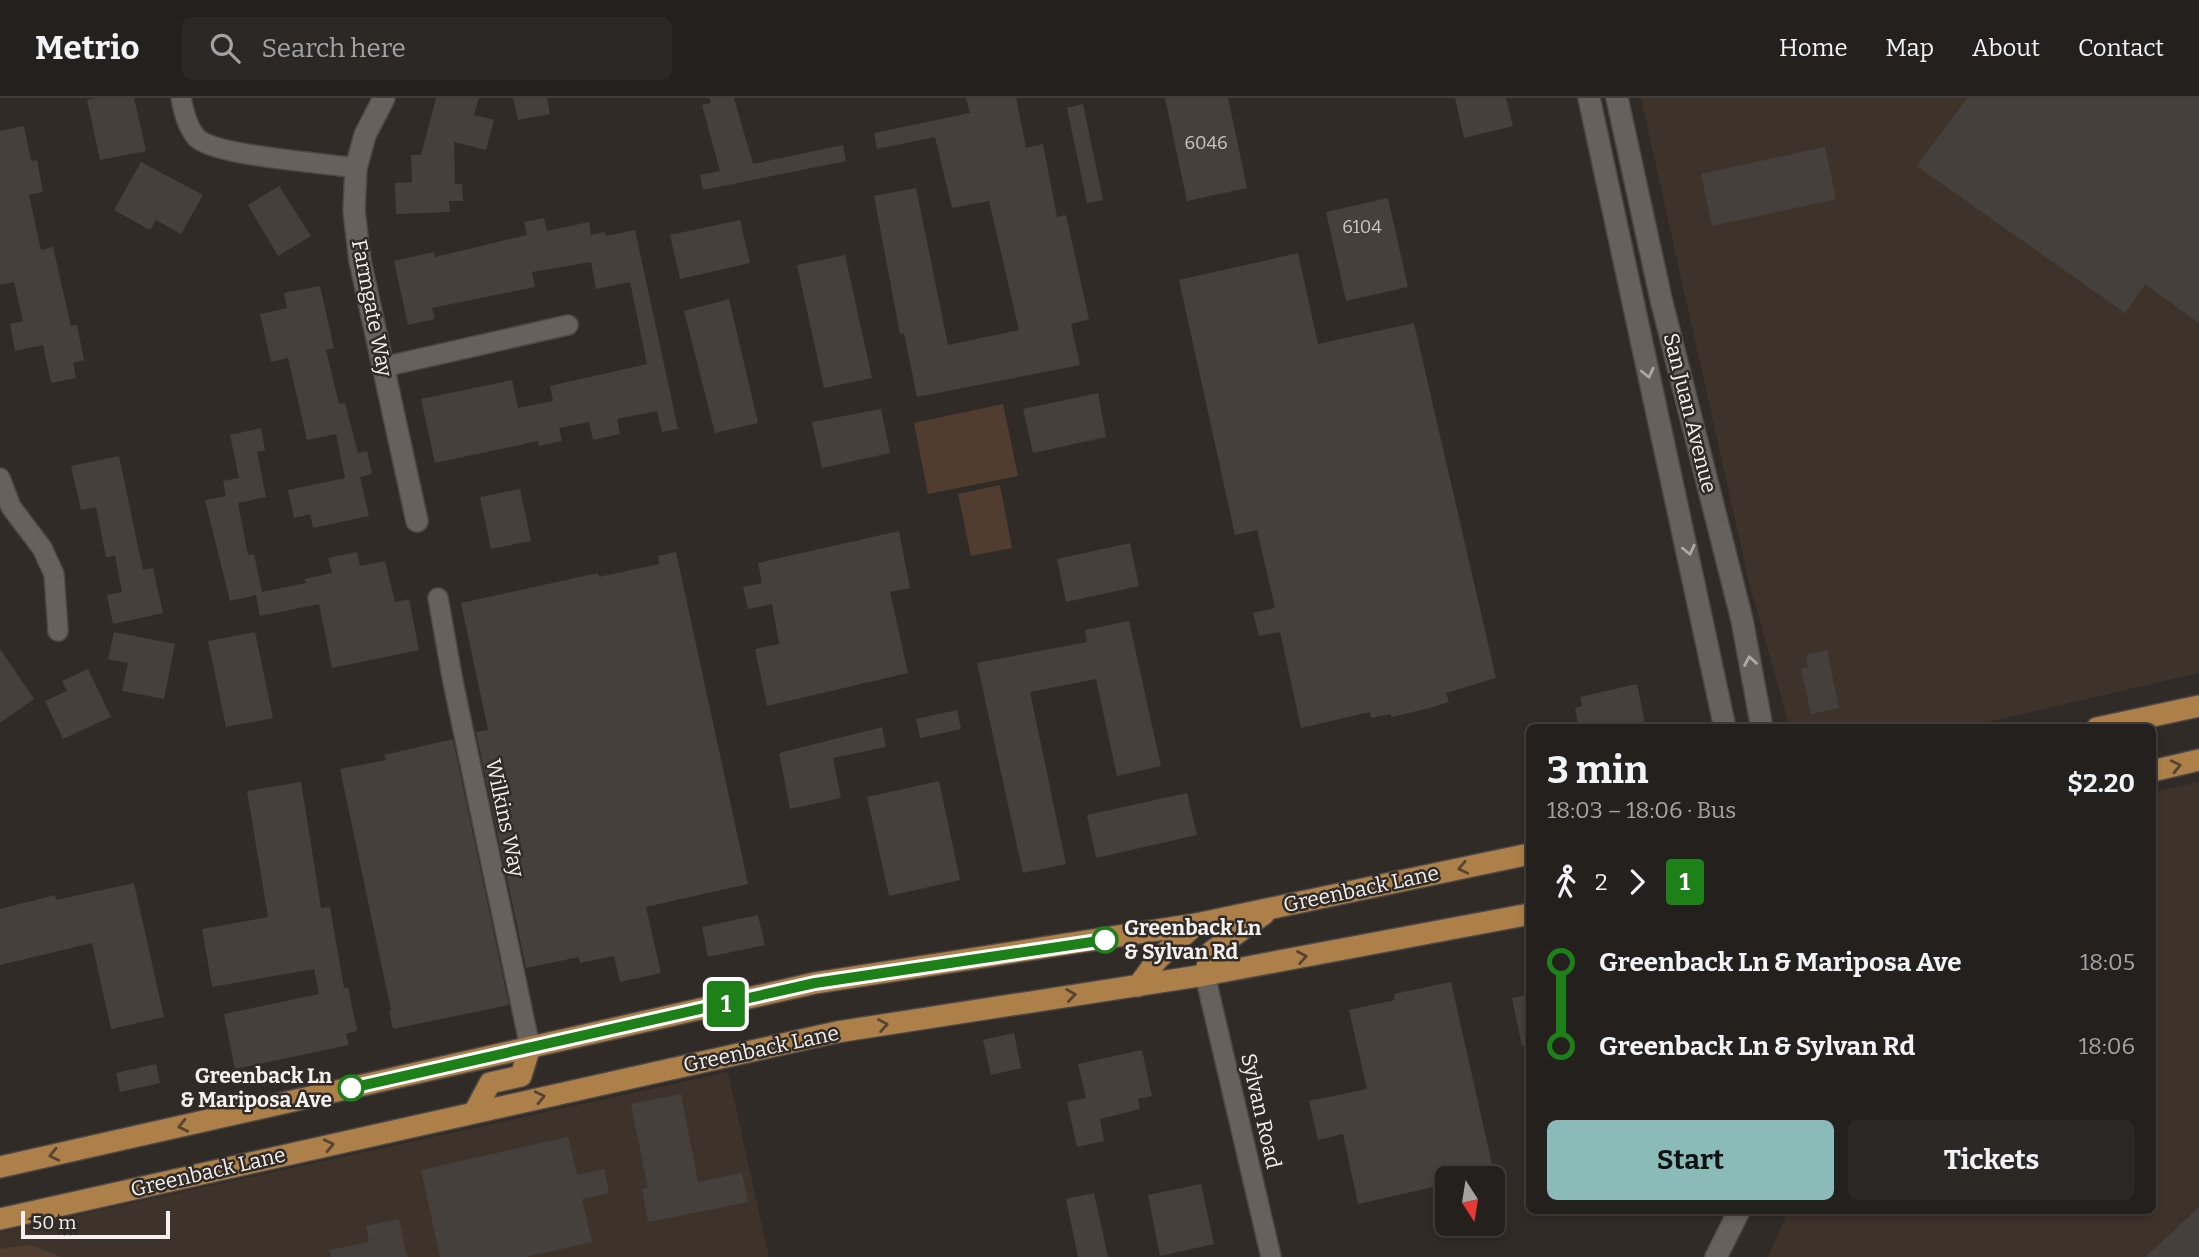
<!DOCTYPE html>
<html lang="en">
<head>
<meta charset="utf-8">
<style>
	body { margin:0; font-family:Bitter,serif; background:#2c2826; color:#f1f3f6; height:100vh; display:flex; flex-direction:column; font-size:26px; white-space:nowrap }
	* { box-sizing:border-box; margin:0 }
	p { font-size:23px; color:#a3a3a4 }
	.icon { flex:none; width:38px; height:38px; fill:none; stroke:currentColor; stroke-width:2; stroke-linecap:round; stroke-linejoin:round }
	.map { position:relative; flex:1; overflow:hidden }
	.sheet { position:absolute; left:1526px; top:626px; width:630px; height:490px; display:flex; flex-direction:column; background:#24201d; border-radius:10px; box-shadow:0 4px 10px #0003,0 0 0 2px #413e3b }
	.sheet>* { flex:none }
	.badge { padding:0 14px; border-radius:5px; font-size:24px; line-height:46px }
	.needle { width:46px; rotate:168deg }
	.tools { position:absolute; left:1435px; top:1068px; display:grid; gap:14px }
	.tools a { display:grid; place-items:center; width:70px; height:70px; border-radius:10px; background:#24201d; box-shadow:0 4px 10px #0003,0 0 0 2px #413e3b; font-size:35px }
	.scale { position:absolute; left:21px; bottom:18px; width:149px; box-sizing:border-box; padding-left:7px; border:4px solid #f5f1ef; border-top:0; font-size:19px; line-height:24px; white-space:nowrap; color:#f5f1ef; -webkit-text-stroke:5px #302b27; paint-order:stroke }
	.map>.badge { position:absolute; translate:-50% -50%; box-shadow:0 0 0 4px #fff }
	.legs { display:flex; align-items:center; gap:10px; height:77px; padding:0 21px; font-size:23px }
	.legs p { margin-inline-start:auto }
	.overview { display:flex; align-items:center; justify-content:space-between; height:119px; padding:0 21px }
	h1 { font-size:38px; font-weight:700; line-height:52px }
	.cta { display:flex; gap:14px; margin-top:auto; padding:14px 21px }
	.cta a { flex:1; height:80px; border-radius:10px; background:#8bbbb9; color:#111; font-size:28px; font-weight:700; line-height:80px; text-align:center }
	.cta a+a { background:#2c2826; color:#f1f3f6 }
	ul { padding:0 21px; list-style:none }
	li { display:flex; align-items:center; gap:24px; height:84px; font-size:26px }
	li i { display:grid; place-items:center; width:10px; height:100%; margin:0 9px; background:currentColor }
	li i::after { content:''; width:18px; height:18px; margin:-9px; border:5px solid; border-radius:50%; background:#24201d }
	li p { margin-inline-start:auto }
	li:first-child i { background:linear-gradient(#0000 50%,currentColor 0) }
	li:last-child i { background:linear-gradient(currentColor 50%,#0000 0) }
	header { display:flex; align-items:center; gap:42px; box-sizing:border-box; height:98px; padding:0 35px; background:#24201d; border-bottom:2px solid #413e3b }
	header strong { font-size:33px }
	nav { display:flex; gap:38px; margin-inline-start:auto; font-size:24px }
	.search { width:490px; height:63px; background:#2c2826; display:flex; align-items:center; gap:18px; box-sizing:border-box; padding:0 24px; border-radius:10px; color:#a3a3a4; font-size:26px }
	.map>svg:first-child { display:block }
</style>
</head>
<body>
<header>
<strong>Metrio</strong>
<div class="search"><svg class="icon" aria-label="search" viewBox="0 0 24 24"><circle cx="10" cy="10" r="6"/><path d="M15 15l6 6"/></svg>Search here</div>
<nav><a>Home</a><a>Map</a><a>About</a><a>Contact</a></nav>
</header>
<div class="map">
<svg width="2199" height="1159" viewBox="0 0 2199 1159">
	<rect width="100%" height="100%" fill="#302b27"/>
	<path fill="#3e332b" d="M1641 0H2199V575L1962 630H1790L1749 484Z
		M2199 684V1159H1768L1788 1113H2152L2153 694Z
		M728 974 769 1159H0V1134Z"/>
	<path fill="#513d30" d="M1003 306 1018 378 928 396 914 325Z
		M1000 387 1012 450 971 458 958 396Z
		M30 1147 62 1159H0V1151Z"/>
	<path fill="#46403c" d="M96 0H134L146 53 100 62 87 2Z
		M436 0H479L474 17 494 22 486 52 454 44 455 86H462L463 103H449L450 114 396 116 395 85 412 84 411 57H421Z
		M513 0H547L550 16 518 22Z
		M709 0H734L753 66 843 47 846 63 703 92 700 77 720 73 702 7 711 5Z
		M966 0H1016L1026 50 1043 46 1057 119 1066 117 1089 221 1071 226 1080 267 917 299 904 235 900 236 874 98 916 90 948 247 1019 232 989 103 952 110 935 39 877 51 874 35 970 15Z
		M1165 0H1228L1247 90 1187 103Z
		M1455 0H1506L1513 28 1464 40Z
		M1967 0H2199V225L2145 186 2125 215 1917 68Z
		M1083 6 1103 102 1087 105 1067 10Z
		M24 28 31 63 37 62 43 94 29 97 41 152 53 149 71 228 77 227 84 262 73 265 76 280 51 285 43 247 15 253 10 226 23 223 14 184 0 187V33Z
		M1825 49 1836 101 1712 128 1701 76Z
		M141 64 203 97 181 136 156 122 150 132 114 112Z
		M279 88 311 138 278 158 248 107Z
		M1388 100 1408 189 1346 203 1326 114Z
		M544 120 547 133 589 124 591 137 605 134 606 138 635 132 678 331 662 334 657 313 617 321 620 336 593 342 589 324 559 330 562 343 539 348 538 343 435 365 421 301 512 282 518 310 553 303 550 288 647 266 630 184 596 191 591 164 532 174 535 189 432 210 435 221 408 227 394 163 434 154 435 159 527 137 524 124Z
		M740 122 750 165 680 181 670 137Z
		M1298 155 1318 246 1414 225 1496 580 1446 595 1449 604 1430 610 1391 619V616L1371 620 1370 614 1301 630 1280 534 1259 538 1253 515 1275 510 1257 432 1235 437 1179 182Z
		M845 157 872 280 824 290 797 167Z
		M320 188 334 250 326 252 339 306 345 305 358 355 367 353 372 376 360 379 369 418 313 430 310 416 294 420 288 392 345 380 336 336 307 342 288 260 271 264 260 216 287 210 284 195Z
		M729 201 758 325 715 335 684 213Z
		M1098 295 1106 339 1033 355 1023 311Z
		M881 311 890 355 822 370 812 324Z
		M261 330 265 352 257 354 266 399 238 405 248 457 254 456 262 494 306 485 305 481 332 475 328 460 357 454 360 468 385 463 395 504 409 501 419 552 332 570 319 506 260 518 256 497 230 503 205 402 226 398 223 383 239 380 230 337Z
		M119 358 143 472 153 470 163 515 113 526 107 497 122 494 115 458 106 459 96 409 81 412 71 368Z
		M520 391 531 443 491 451 480 399Z
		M899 433 910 490 890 494 908 575 767 608 755 551 779 546 772 506 748 511 743 489 762 485 758 465Z
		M1130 445 1139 488 1066 504 1057 461Z
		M676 454 748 786 646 809 661 875 620 884 614 858 580 865 579 859 526 870 476 634 488 632 461 505 598 475 599 479 659 466 658 458Z
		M1129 523 1161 668 1117 678 1096 581 1030 594 1066 766 1023 775 977 565 1087 544 1085 532Z
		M114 534 175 546 164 601 122 593 128 565 108 561Z
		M255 534 273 620 226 629 208 543Z
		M0 551 34 601 0 625Z
		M1827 552 1839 610 1811 616 1801 571 1808 569 1806 557Z
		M88 571 111 619 63 641 45 603 67 593 62 583Z
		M1637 586 1646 630H1579L1575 610 1582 608 1580 599Z
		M957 612 961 631 920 640 916 621Z
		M882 629 886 649 833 660 841 700 790 711 779 655Z
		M453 641 509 907 393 931 389 913 391 912 340 671 386 662 384 657Z
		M939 683 960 782 889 798 867 699Z
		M301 684 321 810 330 809 344 890 348 889 357 933 346 936 349 947 235 971 224 916 319 896 314 871 212 889 202 831 268 819 247 693Z
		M1187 695 1197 737 1096 760 1087 717Z
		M134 785 164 919 111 931 92 845 0 867V811L55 797 56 802Z
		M758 817 765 847 708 859 702 829Z
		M1451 884 1494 1075 1475 1080H1447V1086L1358 1106 1343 1036 1318 1042 1309 1003 1367 991 1349 912 1395 902 1394 896Z
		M1530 896V948H1522L1512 900Z
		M1014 935 1021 970 991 977 983 942Z
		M1142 952 1152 998 1138 1001 1140 1011 1100 1021 1104 1043 1077 1049 1067 1004 1086 1000 1078 966Z
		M156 966 160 985 120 994 116 975Z
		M681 996 698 1084 742 1075 748 1104 648 1124 642 1091 648 1090 631 1006Z
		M568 1039 577 1077 604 1071 609 1095 582 1101 592 1144 526 1159H440L421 1072Z
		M1201 1086 1214 1146 1160 1158 1148 1097Z
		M1094 1095 1108 1159H1078L1066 1101Z
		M2199 1109V1159H2145L2163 1143Z
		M399 1121 407 1159H331L330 1152 369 1144 366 1128Z"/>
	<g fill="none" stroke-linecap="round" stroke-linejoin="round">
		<g stroke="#4d4846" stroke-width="22">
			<path id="minor" d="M181 0C184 14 187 29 197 40 215 58 326 65 356 70
				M383 269 568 227
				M0 380 11 409 42 450 54 476 58 533
				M438 500 453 584 530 949
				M1205 877 1271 1159"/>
		</g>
		<g stroke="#4d4846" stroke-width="24">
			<path id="tertiary" d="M384 0 365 37 356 70 354 113 360 163 417 423"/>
		</g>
		<g stroke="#4d4846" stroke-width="24">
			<path id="secondary" d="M1589 0 1725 630
				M1617 0 1661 201 1742 522 1762 630
				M1716 1159 1739 1113"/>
		</g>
		<g stroke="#4d4846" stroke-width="24">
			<path id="primary" d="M2097 630 2199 608
				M2152 673 2199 662
				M1205 877 1211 854 1264 816
				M1138 888 1157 862 1196 826
				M474 1015 490 985 521 978 530 949
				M0 1069 815 885 1196 826 1530 756
				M0 1121 837 934 1205 877 1530 816"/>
		</g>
		<use href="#minor" stroke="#67615d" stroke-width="19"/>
		<use href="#tertiary" stroke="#67615d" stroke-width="21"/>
		<use href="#secondary" stroke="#67615d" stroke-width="21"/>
		<use href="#primary" stroke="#ad804a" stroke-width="21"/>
	</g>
	<defs><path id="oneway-chevron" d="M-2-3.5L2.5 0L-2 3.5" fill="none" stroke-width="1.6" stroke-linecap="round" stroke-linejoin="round" transform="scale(1.75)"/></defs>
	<g stroke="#aea9a6">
		<use href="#oneway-chevron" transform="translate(1648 275) rotate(77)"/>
		<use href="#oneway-chevron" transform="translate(1689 452) rotate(77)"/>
		<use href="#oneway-chevron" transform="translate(1750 563) rotate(-100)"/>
	</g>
	<g stroke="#564432">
		<use href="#oneway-chevron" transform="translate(2176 668) rotate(-13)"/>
		<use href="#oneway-chevron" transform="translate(1463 770) rotate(168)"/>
		<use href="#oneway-chevron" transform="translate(1302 859) rotate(-10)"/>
		<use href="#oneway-chevron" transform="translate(1071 897) rotate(-8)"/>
		<use href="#oneway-chevron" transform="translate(883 927) rotate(-10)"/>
		<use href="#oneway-chevron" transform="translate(540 999) rotate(-13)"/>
		<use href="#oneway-chevron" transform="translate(183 1028) rotate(167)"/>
		<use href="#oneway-chevron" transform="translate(329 1047) rotate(-13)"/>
		<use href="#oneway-chevron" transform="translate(54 1057) rotate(167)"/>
	</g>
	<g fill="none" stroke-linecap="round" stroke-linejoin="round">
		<g stroke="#fff" stroke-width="16">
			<path id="line-1" d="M351 990 815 885 1105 842"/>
		</g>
		<use href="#line-1" stroke="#1e8019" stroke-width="10"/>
	</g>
	<g fill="#fff" stroke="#1e8019" stroke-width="3.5">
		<circle cx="1105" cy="842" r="12"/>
		<circle cx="351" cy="990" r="12"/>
	</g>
	<g text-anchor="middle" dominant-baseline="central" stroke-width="5" stroke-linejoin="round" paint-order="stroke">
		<g font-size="18" fill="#c9c5c2">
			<text x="1206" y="45">6046</text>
			<text x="1362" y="129">6104</text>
		</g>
		<g font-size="21" fill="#f5f1ef" stroke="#302b27">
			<text transform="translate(372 210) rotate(79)">Farmgate Way</text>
			<text transform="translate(1690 315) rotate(76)">San Juan Avenue</text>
			<text transform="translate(505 720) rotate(78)">Wilkins Way</text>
			<text transform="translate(1361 791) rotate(-12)">Greenback Lane</text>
			<text transform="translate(761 951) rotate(-12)">Greenback Lane</text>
			<text transform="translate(1261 1013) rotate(77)">Sylvan Road</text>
			<text transform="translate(208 1074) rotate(-13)">Greenback Lane</text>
		</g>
		<g font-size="21" font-weight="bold" fill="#f5f1ef" stroke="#302b27" text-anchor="start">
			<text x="1124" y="830">Greenback Ln<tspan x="1124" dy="24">&amp; Sylvan Rd</tspan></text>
			<text x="332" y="978" text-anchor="end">Greenback Ln<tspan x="332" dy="24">&amp; Mariposa Ave</tspan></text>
		</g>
	</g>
</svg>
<div class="tools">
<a><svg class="needle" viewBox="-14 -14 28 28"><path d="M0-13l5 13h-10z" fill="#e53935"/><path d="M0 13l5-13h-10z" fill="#a3a3a4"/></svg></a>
</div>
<div class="scale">50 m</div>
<b class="badge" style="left:726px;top:906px;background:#1e8019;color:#fff">1</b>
<section class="sheet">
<div class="overview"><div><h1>3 min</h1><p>18:03 – 18:06 · Bus</p></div><b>$2.20</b></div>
<div class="legs"><svg class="icon" aria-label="walk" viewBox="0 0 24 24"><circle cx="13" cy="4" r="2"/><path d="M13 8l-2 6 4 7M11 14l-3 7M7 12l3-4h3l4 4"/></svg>2<svg class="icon" aria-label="forward" viewBox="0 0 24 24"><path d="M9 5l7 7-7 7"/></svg><b class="badge" style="background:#1e8019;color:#fff">1</b></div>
<ul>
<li><i style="color:#1e8019"></i><b>Greenback Ln &amp; Mariposa Ave</b><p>18:05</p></li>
<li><i style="color:#1e8019"></i><b>Greenback Ln &amp; Sylvan Rd</b><p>18:06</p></li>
</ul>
<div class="cta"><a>Start</a><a>Tickets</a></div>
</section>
</div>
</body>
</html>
